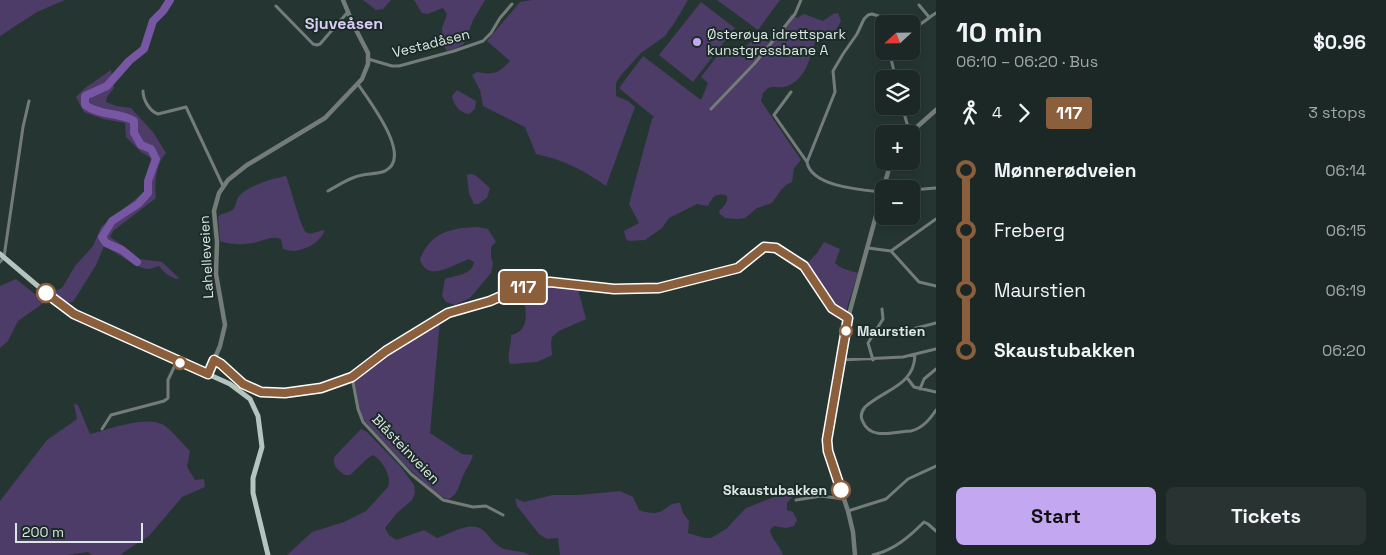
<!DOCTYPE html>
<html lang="en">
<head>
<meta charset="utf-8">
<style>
	body { margin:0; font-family:"Space Grotesk",sans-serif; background:#293432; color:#f1f3f6; height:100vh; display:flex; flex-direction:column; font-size:19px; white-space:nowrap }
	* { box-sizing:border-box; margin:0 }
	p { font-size:16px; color:#a0a6a7 }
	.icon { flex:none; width:28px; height:28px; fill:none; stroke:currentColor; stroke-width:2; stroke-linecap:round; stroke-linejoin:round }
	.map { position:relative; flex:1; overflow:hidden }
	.sheet { display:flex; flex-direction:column; background:#1c2826; width:450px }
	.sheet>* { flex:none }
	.badge { padding:0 10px; border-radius:4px; font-size:18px; line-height:32px }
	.needle { width:32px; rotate:248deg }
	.fabs { position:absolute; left:875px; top:15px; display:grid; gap:10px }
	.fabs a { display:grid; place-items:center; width:45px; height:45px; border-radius:8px; background:#1c2826; box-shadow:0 2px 8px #0003,0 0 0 1px #3a4443; font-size:25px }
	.scale { position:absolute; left:15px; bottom:12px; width:128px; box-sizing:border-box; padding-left:5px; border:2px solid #dce6e3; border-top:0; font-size:14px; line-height:18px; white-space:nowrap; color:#dce6e3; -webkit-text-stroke:4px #1b2c28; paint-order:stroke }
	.map>.badge { position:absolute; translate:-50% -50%; box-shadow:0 0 0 2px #fff }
	.legs { display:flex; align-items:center; gap:8px; height:55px; padding:0 20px; font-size:16px }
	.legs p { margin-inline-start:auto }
	.overview { display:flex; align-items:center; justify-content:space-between; height:85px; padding:0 20px }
	h1 { font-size:28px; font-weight:700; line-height:38px }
	.button { display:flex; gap:10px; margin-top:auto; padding:10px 20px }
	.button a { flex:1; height:58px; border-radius:8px; background:#c4a7f1; color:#111; font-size:20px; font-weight:700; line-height:58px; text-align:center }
	.button a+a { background:#293432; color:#f1f3f6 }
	ul { padding:0 20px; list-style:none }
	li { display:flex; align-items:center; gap:18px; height:60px; font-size:19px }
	li i { display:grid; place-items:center; width:8px; height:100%; margin:0 6px; background:currentColor }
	li i::after { content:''; width:12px; height:12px; margin:-6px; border:4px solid; border-radius:50%; background:#1c2826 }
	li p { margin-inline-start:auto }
	li:first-child i { background:linear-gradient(#0000 50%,currentColor 0) }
	li:last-child i { background:linear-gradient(currentColor 50%,#0000 0) }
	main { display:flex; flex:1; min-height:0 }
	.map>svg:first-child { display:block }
</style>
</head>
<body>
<main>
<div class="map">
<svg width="936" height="555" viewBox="0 0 936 555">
	<rect width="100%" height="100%" fill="#253632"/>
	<path fill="#4d3b68" d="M0 0H65L37 12 0 36Z
		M363 0H391L383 9 376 10Z
		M414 0H485L473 20 464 44 457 48 447 51 443 45 442 28 447 14 443 8 427 14 422 13Z
		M532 0H688L675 22 665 36 641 53 621 75 616 83V96L628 101 635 107 606 186C585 171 562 159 536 154L525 127 483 106 480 90 472 75 477 72C493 75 498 74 510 61L487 41 520 2Z
		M717 0H780L758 30Z
		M701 2 735 28 693 82 659 55Z
		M838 13 841 21 836 30 817 37C810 56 807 81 784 87 779 88 774 86 768 88L763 93 761 101 801 160 794 168 792 182 786 185 781 190 772 203 757 208 745 218 737 219 725 218 720 214 719 211C724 207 728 202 727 196 717 192 712 197 708 206L697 204 669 218 662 228 645 240 629 241 626 239 624 231 639 223 629 204 652 119 654 117 619 88 643 56 701 100 708 83 701 77 724 47 739 52 758 36 768 42 786 23 791 14 797 18 804 14 823 21 833 14Z
		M111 70 114 88 107 97 106 102 116 106 131 108 153 132 166 153C156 164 154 183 156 198L113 231 110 237 128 249 139 259 162 262 179 278 176 279 166 274 159 266C155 267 151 269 147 269 137 268 114 251 104 246L96 265 73 302 64 303 52 292 62 288 75 266 93 246 101 227 144 192 146 175 151 158 141 152 126 137 125 123 103 119 84 112 76 97 85 88Z
		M457 90 476 101 475 109 469 114C460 113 453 104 452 96Z
		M471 174 475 175 490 188 487 198 478 204H474L469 193 467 177V175Z
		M286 176C290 185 301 229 306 232 312 236 319 230 325 230 320 242 308 249 295 251 291 251 287 250 283 249L281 239C273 235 262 241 253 243 241 245 231 245 220 241L218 217C222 212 227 214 232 210 237 207 235 201 239 196 248 186 273 178 286 176Z
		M477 227 488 229 496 242 491 247V257L493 264 491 273 470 298 455 305 446 302 442 296 445 279C454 275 472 276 474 262L469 259C454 264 427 284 420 259 431 232 451 228 477 227Z
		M824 242 840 249 835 263C842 270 849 270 858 273L845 314C826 305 818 282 806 265L817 253Z
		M16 279 45 302 18 321 8 341 0 348V286Z
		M561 285 578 289 586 319 559 331 552 337 551 342 552 355 537 362 510 364C506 356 512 344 511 335 532 331 526 306 521 291L522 289 532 286Z
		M440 320 430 433 462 454 473 455C471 463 467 467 464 474 459 483 459 494 449 499 436 499 370 431 362 417 357 408 353 386 355 376L393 349Z
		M74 404 78 405 90 434C110 429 143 416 162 424 170 428 183 444 190 451L187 467 195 480 204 479 205 487 182 497 149 536 124 552 121 555H92L88 552 67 555H0V501L47 440 77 419Z
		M361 429 367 432 400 466 414 485 415 493 412 500 397 513 385 528 389 535 396 540 424 530 437 538C450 534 470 520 483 530 489 535 493 543 500 547 509 552 521 550 530 555H287L312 532 344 522 366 511 388 487C392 477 383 461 373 455L367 459 350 475H345C338 470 331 465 335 456Z
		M620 491 633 497 639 510C667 520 663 502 680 503L683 513 689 521 688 533 705 538H711L726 529 746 508 782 494 794 495 787 503V510L793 512 797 520 794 526 786 528 774 526 770 530C771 539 780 545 783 555H560L558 538 547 539 539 534 517 506 515 498 524 502 553 495H579Z"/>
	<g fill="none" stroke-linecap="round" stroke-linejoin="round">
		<path stroke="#7757a3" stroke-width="8" d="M137 262 122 250 106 243 102 237 112 221 138 204 148 193V181L156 159 151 149 141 145 134 133V121C119 112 100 116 85 105V96L107 86 129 61 144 49 153 21 163 11 170 0"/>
		<path stroke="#747c79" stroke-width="3" d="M919 5 929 17
			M276 6 313 44 317 45 320 44 347 13
			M911 28C923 25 927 18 936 13
			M889 51 896 79
			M368 59 392 66H399L454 51 483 41 491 33 500 18 512 4
			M143 91C143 99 149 111 158 114L186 107 223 186
			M791 92 774 115 807 162
			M902 106 910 134
			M711 109 755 63 795 14 801 0
			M911 190 936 188
			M328 191C337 186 346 180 355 177 365 173 375 175 385 171 414 157 368 100 358 84
			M882 192C863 190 811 187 807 162L835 92 833 71 843 54 857 34 864 19 868 15 872 14 882 17 884 26
			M868 248 891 251 919 282 936 286
			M891 251 936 219
			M0 262 4 257 23 127 29 101
			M905 331 936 323
			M915 355C914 386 885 389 865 407 861 412 860 417 863 422 871 441 896 431 911 431 923 428 930 419 936 410
			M214 360 221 364 243 384 261 392 285 393 321 388 352 377 386 351 448 313 490 301 535 283 550 282 614 289H646L659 288 738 268 746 263 761 249 768 246 776 248 804 266 832 308 848 318
			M841 360 903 357 936 349
			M873 360 868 343 883 319 882 309
			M352 377 358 409 363 422 411 474 443 500 473 507 486 506 503 515
			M908 379 914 387 936 392
			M920 389 924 379 936 369
			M102 429 111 415 164 401 168 398V380L177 361
			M796 500 821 496 844 499
			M848 511 886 499 908 479 936 466
			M873 555C894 550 909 537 924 522L928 524 936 531"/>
		<path stroke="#747c79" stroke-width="4.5" d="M909 134 936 110
			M208 374 220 346 225 325 216 274 217 242 214 211 219 193 228 180 247 165 325 118 362 79 368 64V53L353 24 343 0
			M855 555 853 532 848 511 828 451 827 440 848 318 891 161"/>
		<path stroke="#b4c5c0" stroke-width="5" d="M0 254 59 304 74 314 230 384 250 399 258 416 262 447 253 478V493L268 555"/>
	</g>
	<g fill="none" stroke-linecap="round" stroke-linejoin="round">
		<g stroke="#fff" stroke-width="11">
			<path id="line-1" d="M46 293 74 314 208 374 214 360 221 364 243 384 261 392 285 393 321 388 352 377 386 351 448 313 490 301 522 287 535 283 550 282 614 289 659 288 738 268 764 247 776 248 804 266 832 308 848 318 827 440 828 451 841 490"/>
		</g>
		<use href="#line-1" stroke="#8b5e3c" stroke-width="8"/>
	</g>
	<circle fill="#c4a7f1" stroke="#1b2c28" stroke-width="2" cx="697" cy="42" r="5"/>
	<g fill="#fff" stroke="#8b5e3c" stroke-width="2.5">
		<circle cx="46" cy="293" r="9"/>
		<circle cx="846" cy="331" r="6"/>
		<circle cx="180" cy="363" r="6"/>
		<circle cx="841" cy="490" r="9"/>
	</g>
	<g text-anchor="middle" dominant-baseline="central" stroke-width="4" stroke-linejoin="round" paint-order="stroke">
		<g font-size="14" fill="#dce6e3" stroke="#1b2c28" text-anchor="start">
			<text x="707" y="34">Østerøya idrettspark<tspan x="707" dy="16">kunstgressbane A</tspan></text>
		</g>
		<g font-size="14" fill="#dce6e3" stroke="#1b2c28">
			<text transform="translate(431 43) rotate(-14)">Vestadåsen</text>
			<text transform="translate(206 257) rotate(-93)">Lahelleveien</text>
			<text transform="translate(406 449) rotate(46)">Blåsteinveien</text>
		</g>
		<g font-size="14" font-weight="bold" fill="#dce6e3" stroke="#1b2c28" text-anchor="start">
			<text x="857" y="331">Maurstien</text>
			<text x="827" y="490" text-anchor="end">Skaustubakken</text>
		</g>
		<g font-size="16" font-weight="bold" fill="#dcccf7" stroke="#1b2c28">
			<text x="344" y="23">Sjuveåsen</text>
		</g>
	</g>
</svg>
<div class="fabs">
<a><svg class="needle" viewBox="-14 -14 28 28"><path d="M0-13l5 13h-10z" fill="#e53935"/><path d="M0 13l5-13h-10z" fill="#a0a6a7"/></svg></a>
<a><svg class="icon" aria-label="layers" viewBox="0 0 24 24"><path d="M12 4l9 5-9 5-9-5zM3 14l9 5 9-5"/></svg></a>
<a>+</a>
<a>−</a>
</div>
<div class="scale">200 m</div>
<b class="badge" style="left:523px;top:287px;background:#8b5e3c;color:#fff">117</b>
</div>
<section class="sheet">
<div class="overview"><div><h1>10 min</h1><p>06:10 – 06:20 · Bus</p></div><b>$0.96</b></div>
<div class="legs"><svg class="icon" aria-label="walk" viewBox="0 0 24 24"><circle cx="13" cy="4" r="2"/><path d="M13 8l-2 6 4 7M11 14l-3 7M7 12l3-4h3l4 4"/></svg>4<svg class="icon" aria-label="forward" viewBox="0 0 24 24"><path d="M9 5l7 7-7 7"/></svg><b class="badge" style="background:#8b5e3c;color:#fff">117</b><p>3 stops</p></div>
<ul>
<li><i style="color:#8b5e3c"></i><b>Mønnerødveien</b><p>06:14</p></li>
<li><i style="color:#8b5e3c"></i><span>Freberg</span><p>06:15</p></li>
<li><i style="color:#8b5e3c"></i><span>Maurstien</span><p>06:19</p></li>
<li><i style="color:#8b5e3c"></i><b>Skaustubakken</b><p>06:20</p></li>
</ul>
<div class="button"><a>Start</a><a>Tickets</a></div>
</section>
</main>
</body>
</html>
